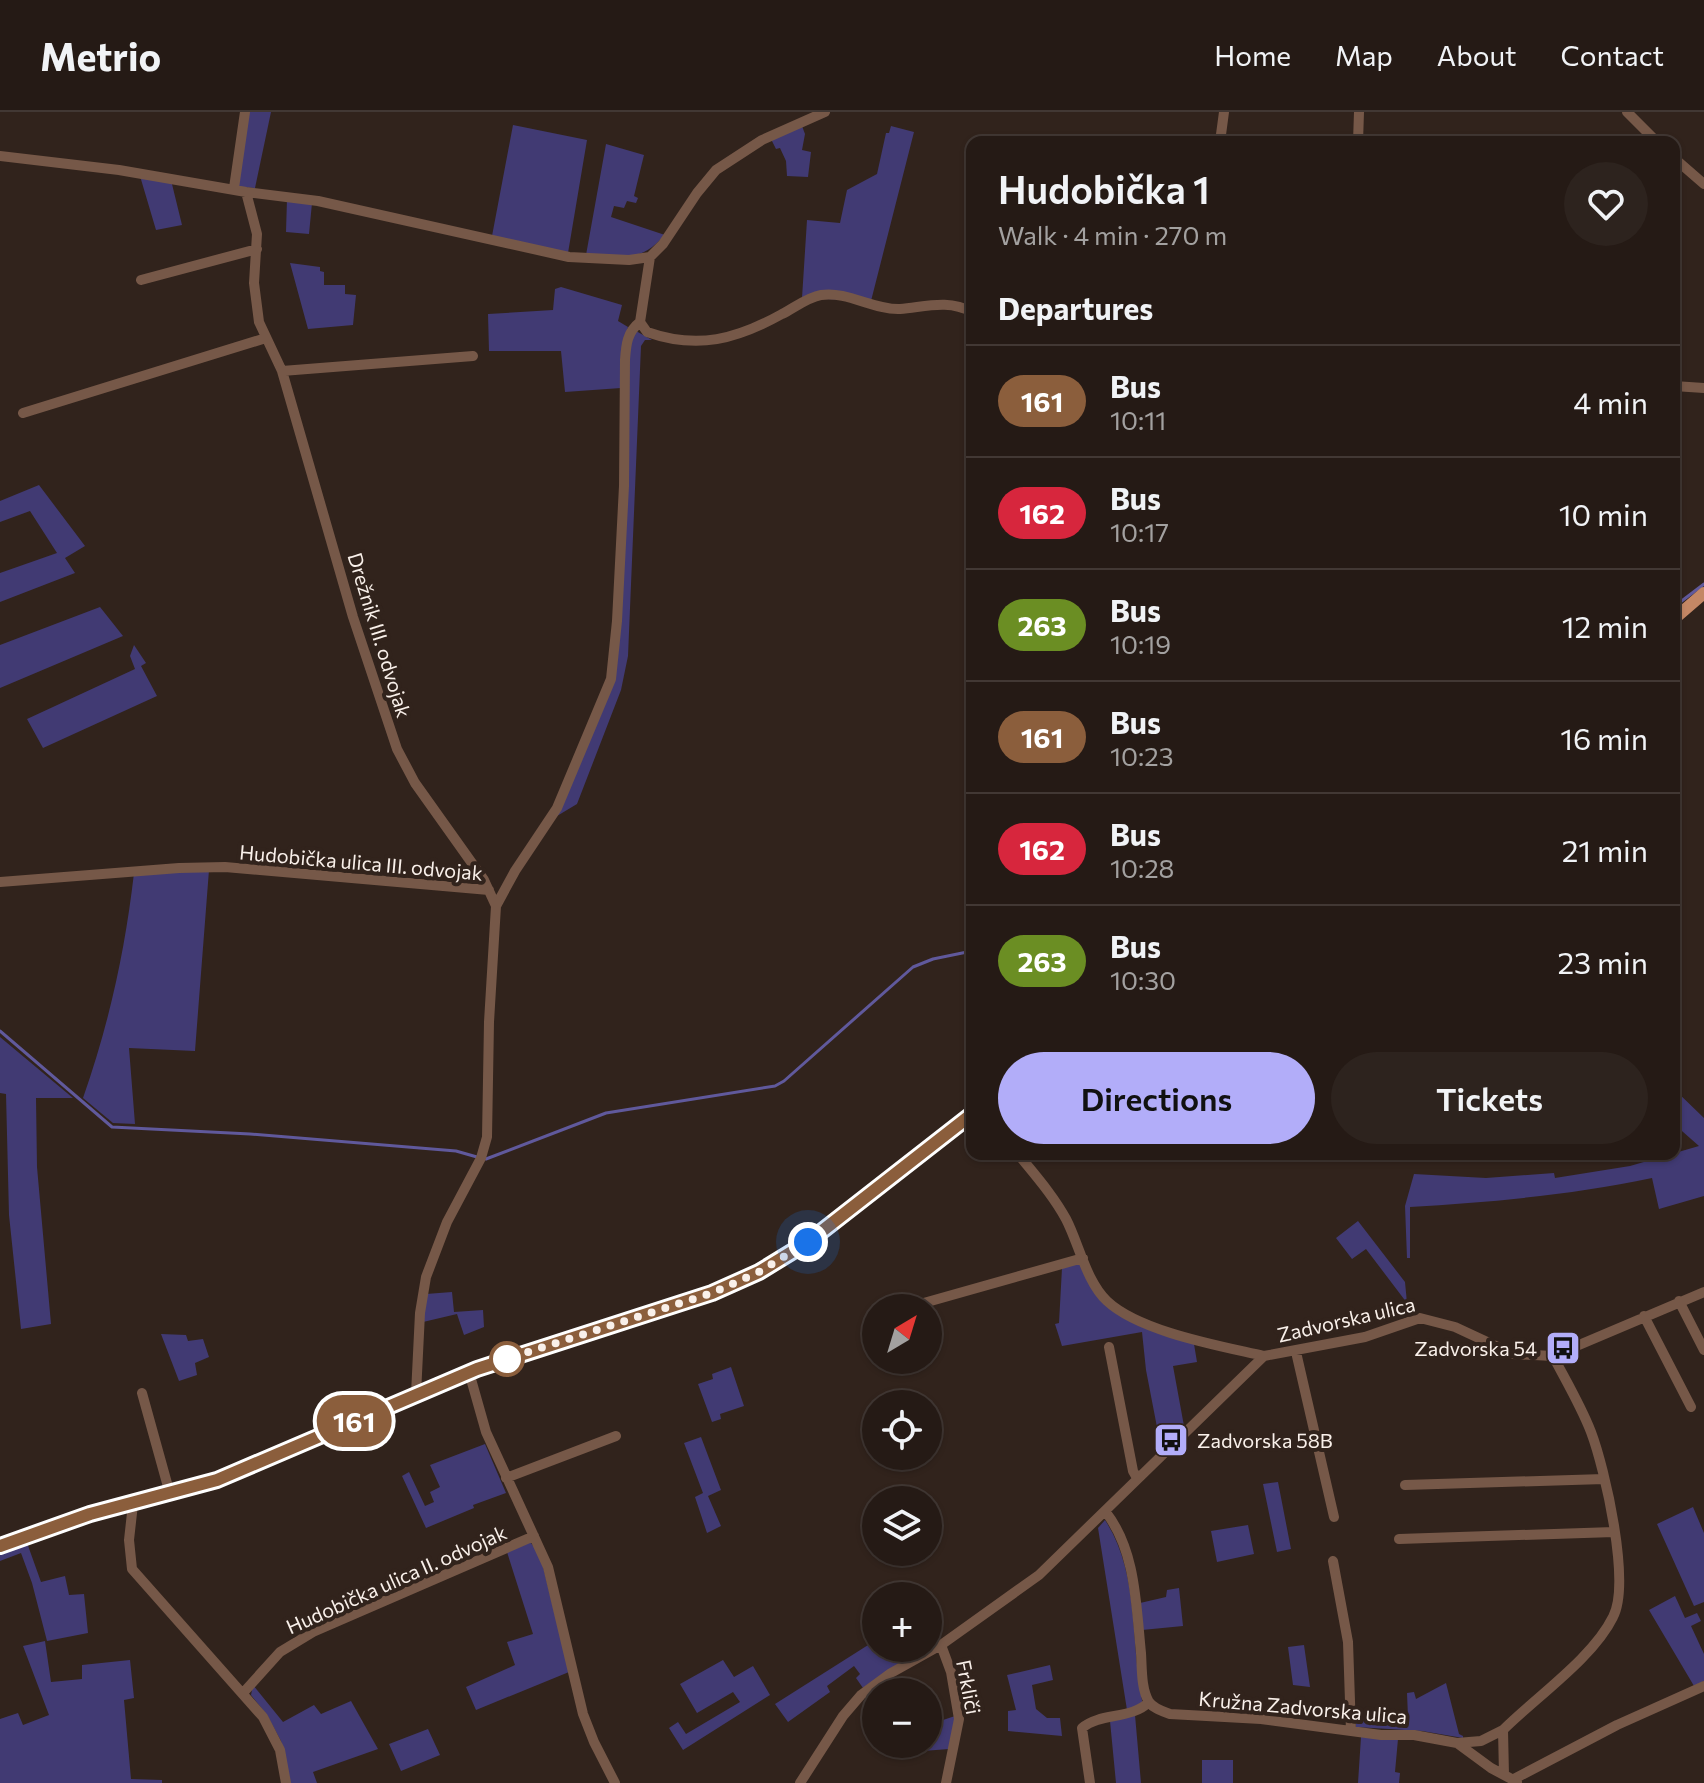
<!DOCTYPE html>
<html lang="en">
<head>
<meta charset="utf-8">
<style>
	body { margin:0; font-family:Commissioner,sans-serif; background:#2d231e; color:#f1f3f6; height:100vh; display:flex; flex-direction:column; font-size:30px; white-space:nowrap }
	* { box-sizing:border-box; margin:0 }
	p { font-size:26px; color:#a3a1a0 }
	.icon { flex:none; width:44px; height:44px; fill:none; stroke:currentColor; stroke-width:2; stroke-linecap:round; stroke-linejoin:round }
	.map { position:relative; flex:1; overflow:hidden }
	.side { position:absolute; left:966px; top:24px; width:714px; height:1024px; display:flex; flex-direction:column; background:#251a15; border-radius:16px; box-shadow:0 2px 6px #0004,0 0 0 2px #423834 }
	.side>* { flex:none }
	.badge { padding:0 16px; border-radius:26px; font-size:28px; line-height:52px }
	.needle { width:52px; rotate:38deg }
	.controls { position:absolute; left:862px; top:1182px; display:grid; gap:16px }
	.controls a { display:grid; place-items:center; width:80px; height:80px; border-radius:50%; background:#251a15; box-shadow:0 2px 6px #0004,0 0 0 2px #423834; font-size:40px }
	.you { position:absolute; width:40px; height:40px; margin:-20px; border:6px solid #fff; border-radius:50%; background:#1a73e8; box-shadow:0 0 0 12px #1a73e833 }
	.map>.badge { position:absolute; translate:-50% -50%; box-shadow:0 0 0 4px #fff }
	h2 { padding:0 32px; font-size:30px; line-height:72px }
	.round { display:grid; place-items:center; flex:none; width:84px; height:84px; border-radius:42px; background:#2d231e }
	.summary { display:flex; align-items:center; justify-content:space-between; height:136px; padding:0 32px }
	h1 { font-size:38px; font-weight:600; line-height:60px }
	.action { display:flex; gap:16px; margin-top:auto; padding:16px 32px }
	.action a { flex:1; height:92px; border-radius:48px; background:#b2adf9; color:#111; font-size:32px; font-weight:600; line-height:92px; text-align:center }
	.action a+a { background:#2d231e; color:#f1f3f6 }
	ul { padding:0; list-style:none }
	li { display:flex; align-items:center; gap:24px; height:112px; padding:0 32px; border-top:2px solid #423834 }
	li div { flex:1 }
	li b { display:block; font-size:30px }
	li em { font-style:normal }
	li .badge { min-width:88px; font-weight:700; text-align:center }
	header { display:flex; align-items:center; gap:48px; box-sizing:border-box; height:112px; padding:0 40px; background:#251a15; border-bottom:2px solid #423834 }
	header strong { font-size:38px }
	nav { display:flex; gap:44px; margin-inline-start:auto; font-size:28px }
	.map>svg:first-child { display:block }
</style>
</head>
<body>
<header>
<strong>Metrio</strong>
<nav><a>Home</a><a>Map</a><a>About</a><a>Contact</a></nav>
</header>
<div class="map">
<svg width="1704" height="1671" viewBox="0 0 1704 1671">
	<rect width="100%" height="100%" fill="#31231c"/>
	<path fill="#413a73" d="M247 0H271L255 76 237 75Z
		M513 13 587 28 568 141 492 124Z
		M802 14 805 22 802 38 811 40 808 65 787 64 786 49 780 36 776 37 771 27Z
		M891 14 914 20 871 189 802 186 807 108 840 111 847 78 877 62 886 21H889Z
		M606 32 644 43 634 84 638 86 636 91 627 89 624 96 614 94 611 105 665 123C639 152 622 144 586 143Z
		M140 64 171 68 182 113 156 118Z
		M287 87 312 91 309 122 286 120Z
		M290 151 320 155V159L324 160V173H345V182L356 183 353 213 308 217Z
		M561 175 622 193 618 209 628 215 624 230 621 276 565 280 561 239H489L488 202 553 198 555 177Z
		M636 219 652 228H645L641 234 628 544 621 578 577 692 557 704 613 568 628 247 631 228Z
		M39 373 85 434 65 446 75 461 0 490V461L57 441 30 399 0 410V389Z
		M100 495 123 524 0 576V533Z
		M134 533 146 551 141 554 157 584 43 636 27 607 135 557 130 544Z
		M209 758 195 939 129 936 135 1012 113 1011 83 986C109 912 125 839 134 761Z
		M0 925 73 986H36L37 1055 51 1212 21 1217 9 1103 6 982 0 981Z
		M1674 977 1704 1006V1084L1659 1097 1652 1066C1572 1083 1492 1090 1410 1095V1146H1407L1405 1094 1414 1062 1486 1066 1554 1061 1555 1066 1630 1054 1699 1034 1674 1012Z
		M1358 1109 1405 1170 1407 1191 1366 1137 1352 1147 1336 1126Z
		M1077 1152 1081 1153 1099 1186 1194 1232 1197 1250 1173 1254 1184 1314 1161 1336 1146 1258 1142 1220 1062 1234 1055 1212 1059 1211 1062 1156Z
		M452 1180 454 1200 483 1198 484 1215 464 1223 457 1202 423 1210 426 1182Z
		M161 1222 186 1223 188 1229 203 1227 209 1245 195 1251 197 1263 179 1269Z
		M731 1255 744 1294 720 1302 721 1307 712 1310 698 1272 713 1267 712 1262Z
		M701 1325 721 1378 708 1384 721 1414 707 1421 695 1385 703 1381 684 1331Z
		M485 1332 506 1381 473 1393 474 1396 426 1416 402 1364 409 1360 425 1394 434 1390 430 1380 440 1375 430 1353Z
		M1278 1370 1291 1437 1277 1440 1263 1372Z
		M1693 1395 1704 1421V1490L1694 1494 1657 1412Z
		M1105 1408C1140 1462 1130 1528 1142 1588V1593L1127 1598 1098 1416Z
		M1248 1413 1254 1442 1217 1450 1211 1419Z
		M26 1428 41 1470 65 1464 69 1483 84 1482 88 1521 47 1529 32 1471 21 1441 0 1449V1437Z
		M530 1430 540 1442 569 1560 476 1598 466 1575 515 1553 507 1530 533 1522 507 1440Z
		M1179 1476 1183 1514 1142 1518 1140 1491 1166 1485 1167 1478Z
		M1675 1484 1685 1506 1697 1501 1701 1509 1691 1514 1704 1542V1569L1694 1574 1649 1498Z
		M876 1528V1536H895L903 1549 863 1576 856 1566 860 1562 854 1554 827 1574 830 1580 788 1610 775 1592Z
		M45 1529 51 1570 82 1567V1553L130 1548 134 1586 124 1588 131 1667 162 1668V1671H0V1607L18 1601 23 1613 49 1603 23 1534Z
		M1304 1533 1310 1575 1293 1573 1288 1535Z
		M723 1548 734 1565 753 1554 770 1583 683 1638 669 1616 678 1610 686 1622 740 1590 733 1580 697 1601 680 1572Z
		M1050 1553 1053 1568 1032 1573 1036 1597 1047 1606H1060L1062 1624 1008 1619V1599L1016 1598 1007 1563Z
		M1446 1571 1459 1622 1463 1624V1626L1422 1619 1356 1615 1355 1606 1389 1608 1408 1605 1407 1581 1414 1580 1416 1587Z
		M253 1573 283 1610 314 1593 321 1602 351 1589 378 1637 313 1660 317 1671H289L281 1629 267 1603 251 1583Z
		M1135 1603 1141 1671H1116L1110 1609Z
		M955 1604 949 1637 923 1639 922 1632H928V1613Z
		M428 1617 440 1643 401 1659 389 1632Z
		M1361 1625 1398 1627 1395 1660 1400 1661 1399 1671H1358Z
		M1202 1648H1233V1671H1202Z"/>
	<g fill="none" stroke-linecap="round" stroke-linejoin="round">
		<path stroke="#60599c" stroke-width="3" d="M1674 487 1679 491 1704 472
			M0 919 112 1015 250 1022 456 1039 477 1045
			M937 1022 959 1004
			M486 1047 606 1001 775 974 784 969 913 855 933 847 972 839
			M506 1241 522 1236"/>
		<path stroke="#765848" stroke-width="10" d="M1627 0 1657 30
			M1220 30 1224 0
			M1358 30 1359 0
			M0 44 119 58 246 80 318 89 569 145 629 148 650 145 663 132 697 81 716 58 762 28 825 0
			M1674 46 1704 72
			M234 76 245 0
			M246 80 257 122 254 171 259 210 282 259 353 505 397 637 415 671 484 768 496 794 489 910 487 1025 481 1046 447 1110 426 1165 420 1201 416 1282
			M650 145 640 210 647 220C698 238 737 227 782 202 794 196 808 185 821 183 848 179 873 198 900 197 925 195 948 187 972 200
			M141 168 257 137
			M282 259 473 244
			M1674 274 1704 276
			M23 301 266 226
			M0 770 179 756 225 755 489 778
			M496 794 515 759 557 696 611 567 617 509 624 374 625 248C626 233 627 220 640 210
			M1018 1042C1035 1063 1053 1083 1066 1107 1079 1132 1086 1169 1107 1189 1140 1220 1221 1234 1264 1244
			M1679 1189 1704 1238
			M906 1196 1083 1146
			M1644 1204 1691 1295
			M1109 1235 1133 1359 1137 1366
			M1296 1240 1334 1405
			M469 1260 486 1320 548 1455 583 1602 594 1630 615 1671
			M142 1281 170 1382
			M506 1366 616 1324
			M1405 1373 1604 1367
			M133 1392 129 1428 132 1457 263 1605 280 1638 286 1671
			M1105 1399C1136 1438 1136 1493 1141 1541 1142 1556 1141 1577 1149 1590 1154 1597 1162 1599 1170 1602L1261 1607 1381 1623H1414L1457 1631 1481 1629 1503 1618C1536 1585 1593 1546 1613 1505 1631 1471 1605 1357 1591 1320 1581 1294 1566 1269 1553 1244
			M1399 1427 1614 1420
			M1333 1449 1348 1530 1351 1619
			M941 1533 951 1560 959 1607 946 1671
			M243 1581 280 1540 313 1520 534 1424
			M1503 1618 1504 1663
			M1457 1631 1491 1656 1517 1670
			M1514 1667 1617 1613 1704 1574
			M800 1671 843 1604 861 1583 891 1561 941 1533 1039 1463 1264 1244 1365 1225 1420 1206 1455 1215 1513 1242 1553 1244 1704 1180
			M1090 1671 1082 1616C1101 1600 1131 1608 1149 1590"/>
		<path stroke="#c48765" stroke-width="12" d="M1674 507 1704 481
			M0 1434 90 1402 217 1368 477 1257 712 1181 759 1160 808 1130 972 1002"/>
	</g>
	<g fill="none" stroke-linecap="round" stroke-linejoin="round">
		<g stroke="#fff" stroke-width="18">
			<path id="line" d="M0 1434 90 1402 217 1368 477 1257 712 1181 759 1160 808 1130 972 1002"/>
		</g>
		<use href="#line" stroke="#8b5e3c" stroke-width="12"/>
		<path stroke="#f9f0ea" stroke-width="8" stroke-dasharray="0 14.4" d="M507 1247 497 1250 712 1181 759 1160 808 1130"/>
	</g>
	<defs>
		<g id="bus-square" transform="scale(1.8)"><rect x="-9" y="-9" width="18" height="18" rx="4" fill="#b2adf9" stroke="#31231c"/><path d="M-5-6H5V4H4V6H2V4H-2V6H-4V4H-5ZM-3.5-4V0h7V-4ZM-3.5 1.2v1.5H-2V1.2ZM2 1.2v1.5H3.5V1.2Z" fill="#111"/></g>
	</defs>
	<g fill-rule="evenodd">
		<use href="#bus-square" x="1563" y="1236"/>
		<use href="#bus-square" x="1171" y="1328"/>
	</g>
	<circle fill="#fff" stroke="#8b5e3c" stroke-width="4" cx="507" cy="1247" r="16"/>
	<g text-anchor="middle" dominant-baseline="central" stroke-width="8" stroke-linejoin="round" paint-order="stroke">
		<g font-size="20" fill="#f9f0ea" stroke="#31231c">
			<text transform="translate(380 523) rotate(73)">Drežnik III. odvojak</text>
			<text transform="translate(361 750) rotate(5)">Hudobička ulica III. odvojak</text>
			<text transform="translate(1346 1207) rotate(-13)">Zadvorska ulica</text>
			<text transform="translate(396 1467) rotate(-24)">Hudobička ulica II. odvojak</text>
			<text transform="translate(969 1575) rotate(79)">Frkliči</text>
			<text transform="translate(1303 1595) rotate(5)">Kružna Zadvorska ulica</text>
		</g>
		<g font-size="20" fill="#f9f0ea" stroke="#31231c" text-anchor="end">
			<text x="1537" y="1236">Zadvorska 54</text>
			<text x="1197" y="1328" text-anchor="start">Zadvorska 58B</text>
		</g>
	</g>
</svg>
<div class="controls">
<a><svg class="needle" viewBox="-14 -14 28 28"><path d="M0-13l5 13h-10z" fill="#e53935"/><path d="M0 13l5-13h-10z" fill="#a3a1a0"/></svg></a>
<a><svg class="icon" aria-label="locate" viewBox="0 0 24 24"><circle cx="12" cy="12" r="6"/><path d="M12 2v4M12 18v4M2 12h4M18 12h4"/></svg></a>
<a><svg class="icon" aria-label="layers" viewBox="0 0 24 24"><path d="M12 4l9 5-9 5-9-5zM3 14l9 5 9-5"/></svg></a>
<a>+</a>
<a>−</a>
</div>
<div class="you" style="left:808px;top:1130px"></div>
<b class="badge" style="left:354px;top:1309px;background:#8b5e3c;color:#fff">161</b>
<section class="side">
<div class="summary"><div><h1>Hudobička 1</h1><p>Walk · 4 min · 270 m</p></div><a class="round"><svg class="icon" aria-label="heart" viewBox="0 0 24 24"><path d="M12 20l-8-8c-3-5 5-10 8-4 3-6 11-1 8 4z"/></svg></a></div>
<h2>Departures</h2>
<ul>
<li><span class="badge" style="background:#8b5e3c;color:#fff">161</span><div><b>Bus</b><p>10:11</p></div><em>4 min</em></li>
<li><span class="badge" style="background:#d7263d;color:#fff">162</span><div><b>Bus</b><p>10:17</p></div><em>10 min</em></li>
<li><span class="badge" style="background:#6b8e23;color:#fff">263</span><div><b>Bus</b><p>10:19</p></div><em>12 min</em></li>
<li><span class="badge" style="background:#8b5e3c;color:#fff">161</span><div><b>Bus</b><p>10:23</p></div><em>16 min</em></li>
<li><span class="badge" style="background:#d7263d;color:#fff">162</span><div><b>Bus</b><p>10:28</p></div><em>21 min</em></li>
<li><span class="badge" style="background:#6b8e23;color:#fff">263</span><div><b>Bus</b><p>10:30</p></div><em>23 min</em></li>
</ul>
<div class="action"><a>Directions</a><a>Tickets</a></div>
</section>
</div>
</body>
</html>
